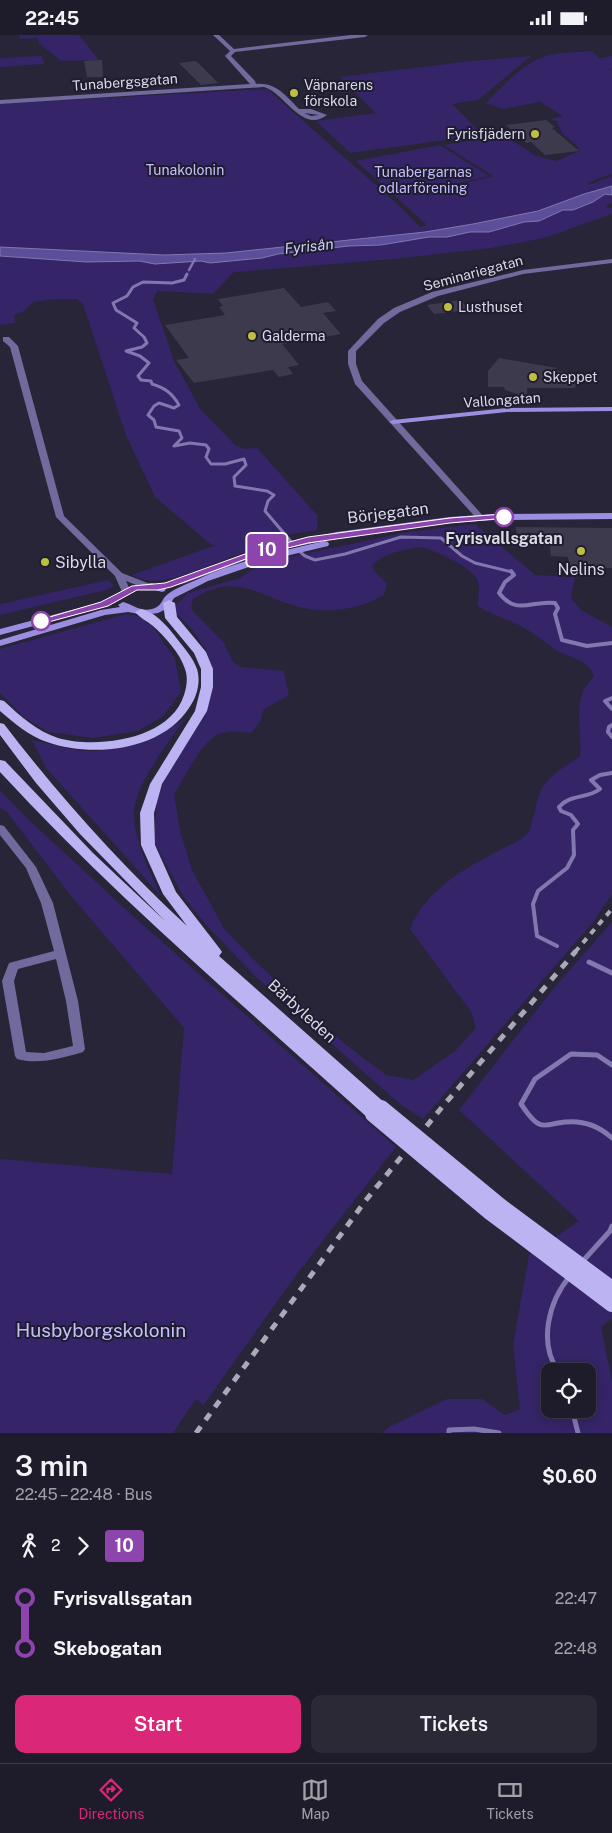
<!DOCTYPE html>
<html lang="en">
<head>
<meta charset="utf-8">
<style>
	body { margin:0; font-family:"Public Sans",sans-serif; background:#2b2936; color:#f1f3f6; height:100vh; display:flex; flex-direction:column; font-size:19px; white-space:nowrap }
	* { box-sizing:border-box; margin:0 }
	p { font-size:16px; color:#a1a1a8 }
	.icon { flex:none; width:28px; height:28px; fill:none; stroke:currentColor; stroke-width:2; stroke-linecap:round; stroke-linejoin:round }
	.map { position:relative; height:1398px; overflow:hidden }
	.panel { display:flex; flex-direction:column; background:#1e1c2a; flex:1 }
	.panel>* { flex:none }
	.badge { padding:0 10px; border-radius:4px; font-size:18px; line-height:32px }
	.fabs { position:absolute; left:541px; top:1328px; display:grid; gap:10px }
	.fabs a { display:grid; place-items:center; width:55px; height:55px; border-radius:10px; background:#1e1c2a; box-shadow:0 2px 12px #0003,0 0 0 1px #3c3a47; font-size:25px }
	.map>.badge { position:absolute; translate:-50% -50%; box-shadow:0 0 0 2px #fff }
	.legs { display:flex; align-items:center; gap:8px; height:55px; padding:0 15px; font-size:16px }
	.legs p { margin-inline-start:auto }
	.overview { display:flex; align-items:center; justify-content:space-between; height:85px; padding:0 15px }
	h1 { font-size:28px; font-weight:600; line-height:38px }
	.primary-button { display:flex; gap:10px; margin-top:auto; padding:10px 15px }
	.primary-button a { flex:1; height:58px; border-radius:10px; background:#db2777; color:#fff; font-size:20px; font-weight:600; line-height:58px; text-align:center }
	.primary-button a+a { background:#2b2936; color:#f1f3f6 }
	ul { padding:0 15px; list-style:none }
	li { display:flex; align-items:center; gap:18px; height:50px; font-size:19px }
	li i { display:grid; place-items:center; width:8px; height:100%; margin:0 6px; background:currentColor }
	li i::after { content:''; width:12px; height:12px; margin:-6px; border:4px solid; border-radius:50%; background:#1e1c2a }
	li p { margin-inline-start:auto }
	li:first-child i { background:linear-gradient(#0000 50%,currentColor 0) }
	li:last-child i { background:linear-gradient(currentColor 50%,#0000 0) }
	.status { display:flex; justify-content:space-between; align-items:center; height:35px; padding:0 25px; background:#1e1c2a; direction:ltr }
	.status svg { height:14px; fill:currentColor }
	.dock { display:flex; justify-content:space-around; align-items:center; height:70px; border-top:1px solid #3c3a47; background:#1e1c2a; font-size:14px; color:#a1a1a8 }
	.dock a { display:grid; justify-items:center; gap:2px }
	.dock .current { color:#db2777 }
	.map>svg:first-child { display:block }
</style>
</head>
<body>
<div class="status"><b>22:45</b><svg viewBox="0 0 49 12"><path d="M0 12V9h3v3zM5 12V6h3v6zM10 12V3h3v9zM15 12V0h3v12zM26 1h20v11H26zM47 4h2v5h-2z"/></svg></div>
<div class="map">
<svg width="612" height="1398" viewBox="0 0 612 1398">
	<rect width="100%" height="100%" fill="#282538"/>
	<path fill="#352467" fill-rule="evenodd" d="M19 0H79L99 25 61 26 39 8 38 3 20 4Z
		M592 16 599 23 612 21V36L606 31 612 37V139L586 148 592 149 612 141V151L584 159 538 176 473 189 425 197 226 218 164 220 0 212V69L267 54 402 173 420 192 427 190 356 126 440 110 489 141 454 149 458 154 461 153 457 150 493 141 444 110 504 100 536 121 556 126 579 116 577 111 562 98 556 86 550 84 563 81 540 67 503 74 486 68C504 51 524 25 550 20 564 17 578 17 592 16Z
		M42 21 44 29 0 32V23Z
		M531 21 478 65 452 69 483 100 350 118 316 86 375 78 340 42 472 26Z
		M605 159 612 160V168L606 170 608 173 612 172V179L544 203 491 213 394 224 234 237 213 259 157 256 153 264 174 326 201 375 236 411 244 414 257 413 318 481 317 495 273 502 276 509C261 513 246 517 231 522 205 531 158 557 132 540L213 511 155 462 126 400 83 269 77 264H54L33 267 24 276 14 280 15 288 0 290V221L87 227 138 226 155 229 201 226 210 228 262 223 278 219 349 211 381 210 429 202H447L470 197H489L524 187 539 186 563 175H573L593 167Z
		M475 489 535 540 575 542 571 563 581 575 612 592V859L593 887 423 1084 400 1069 256 942 207 891 183 861 154 807 157 765 166 741 211 658 212 631 205 613 191 593 174 577 173 573 188 558 240 543 257 531 285 523 407 497ZM421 512C436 516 474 532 478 547 480 554 478 564 478 571 493 581 509 584 524 593 537 600 547 610 560 617 573 624 589 625 594 641 590 646 585 652 583 657 575 677 582 701 580 721 567 730 551 739 542 753 535 765 534 795 524 802 516 808 505 812 496 817 462 835 425 856 410 894L471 977 476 993 455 1016 413 1045 386 1040 345 1009 259 930 225 895 192 835 180 796 174 759C184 744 202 705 219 699 230 695 241 697 251 698L261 685 263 675 289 660 284 636 242 632 233 627 224 608 191 574 193 564C240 533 264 567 309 574 336 578 360 573 384 560L387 549 377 539 372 531C384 517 404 515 421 512Z
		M108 545 114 551 106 555 0 580V569Z
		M126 579 139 581 153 592 175 624 181 657 163 681 138 696 93 703 49 697 25 683 0 658V614Z
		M184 685C168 709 133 751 134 780 135 809 150 836 161 861L46 733 32 705C47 708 63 713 78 715 117 720 151 703 184 685Z
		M0 755 29 785 133 881 396 1112 293 1244 208 1364 203 1370 196 1364 173 1398H0V1124L172 1139 184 993 71 861 7 777 0 773Z
		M612 887V1284L601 1292 612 1347V1398H382L389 1392 447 1364H482L505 1380 520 1374 513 1310 529 1220 579 1186 459 1075 553 954ZM550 1336H588V1374H550Z"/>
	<path fill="#5c4e98" stroke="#8278af" d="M612 151V160L605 159 593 167 573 175H563L539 186 524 187 489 197H470L447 202H429L381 210 349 211 278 219 262 223 210 228 201 226 155 229 139 226 87 227 0 221V212L164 220 226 218 425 197 473 189 538 176 584 159Z"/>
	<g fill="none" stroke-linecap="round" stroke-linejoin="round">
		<path stroke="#8278af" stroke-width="2.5" d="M189 235 195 224"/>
		<path stroke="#8278af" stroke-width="3" d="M187 239 184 245 172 248 143 247 133 252 127 261 113 268 116 275 137 288 134 293 144 302 147 308 142 312 126 316 140 321 149 328 138 341 141 345 151 346 152 349C165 353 172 358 179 370L174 373 159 368 154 371 148 380 154 385 156 392 179 396 182 403 174 411 190 408 206 410 209 414 206 422 211 429H225L244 424 246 430 234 442 235 451 267 456 274 460 268 466 265 476 294 510
			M298 515 305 521 315 525 345 519 401 502 441 503 462 521 475 528 512 537"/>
		<path stroke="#8278af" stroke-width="4" d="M511 536 514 540 505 547 499 558C517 581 531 565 555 568L558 573 555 579 562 605 587 611 612 608
			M612 663 605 666 612 674
			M612 690 609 692 608 697 612 702
			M557 911 537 901 533 869 538 856 567 833 574 820 573 795 578 789 571 780 561 776 559 772C570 759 587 764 600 754L591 745 600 740 612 738"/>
		<path stroke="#8278af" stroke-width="5" d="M589 927 612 938
			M612 1030 597 1020 571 1019 535 1044 521 1069C526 1076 531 1085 539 1089 545 1092 552 1089 558 1088 579 1084 597 1089 612 1103
			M582 1227 610 1196 612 1191
			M558 1336C538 1307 549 1266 570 1241
			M572 1374 578 1398
			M449 1398V1395L474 1394 499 1398"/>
	</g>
	<path fill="#3d3a4e" d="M102 25 103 42H87L84 26Z
		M196 26 218 48 201 50 179 28Z
		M546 85 555 92 552 93 579 116 545 120 531 107 526 108 506 90Z
		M284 253 301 272 328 267 336 276 323 278 341 299 282 309 299 330 288 332 293 339 279 342 273 335 194 348 176 325 189 323 165 290 225 280 219 272 223 271 218 264Z
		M461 265 469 275 434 279 427 270Z
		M499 323 557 333 555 335 579 340 575 353H527V362L505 355 504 352H488V336Z
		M516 492 612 493V533H569L568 522 551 521 550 511H528L527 503H517Z"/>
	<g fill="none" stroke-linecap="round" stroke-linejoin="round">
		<path fill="#716a9d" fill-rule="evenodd" d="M213 0H219L234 14 351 0H368L365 2 235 17 231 21 255 46 256 49C276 47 286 61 299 74H311L327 80C302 99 285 58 264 52L0 69V65L250 49 225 21 230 16ZM304 78 319 80 311 81Z
			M612 224V228L523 239 438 261 400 277 384 288 356 316V329L362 346 485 483 484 485H478L355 349 348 329V316L378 284 394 273 432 257 523 235Z
			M3 302H9L18 311 64 481 122 538 150 549 152 551 150 553H144L126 546 131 557 129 559H123L115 541 56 482 10 312 3 306Z
			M0 790 4 791 36 832 53 868 78 966 85 1014 83 1017C63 1023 38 1030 17 1024L15 1021 2 946 9 928 54 916 41 868 26 833 0 800ZM56 924 66 966 73 1011 44 1018 26 1017 14 946 18 934Z"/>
		<path fill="#9b8ee1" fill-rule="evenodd" d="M612 372V376L507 377 393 389 389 387 393 385 507 373Z
			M612 478V484L494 485 450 488 337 503 261 519 185 548 166 553 165 556 162 557 152 554 137 555 108 571 0 600V594L102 567 132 551 152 548 157 550 179 544 255 515 337 497 450 482 494 479Z
			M325 506 328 507 329 509 328 511 269 525 208 546 174 563 168 573 158 578 144 580 128 577 105 580 0 611V605L101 575 120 572 118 570 123 567C134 570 140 577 152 574 163 571 161 564 168 559 176 553 187 549 196 545 237 526 281 516 325 506Z"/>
		<path fill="#bbb3f2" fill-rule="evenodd" d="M169 565 175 568 177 582 206 617 213 634V652L207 676 162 749 154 778 155 810 176 857 220 914 222 917 219 921 386 1069 389 1073 386 1077 381 1079 378 1083 373 1085 368 1083C243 970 114 861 0 737V725L5 726 93 818 165 886 80 799 36 748 0 700V688L4 689C60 762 120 829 187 891L163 859 141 810 140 778 150 749 195 676 201 652V634L194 618 165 583 163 568Z
			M141 574C156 577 169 593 178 605 185 614 193 623 197 634 201 647 197 662 189 673 161 716 92 723 47 707 29 701 14 688 0 676V665L4 666C20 681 37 696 58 703 96 714 170 705 184 660 187 651 188 642 185 634 180 618 165 602 153 591 147 586 140 583 135 577Z"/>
		<path stroke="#aba9b8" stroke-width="4" stroke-dasharray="6 6" stroke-linecap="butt" d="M575 917 612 874"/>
		<path stroke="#aba9b8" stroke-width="5" stroke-dasharray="8 8" stroke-linecap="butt" d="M196 1398 366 1165 443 1071 576 916"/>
		<path stroke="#bbb3f2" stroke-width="16" d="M381 1073 500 1171 612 1254
			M373 1079 490 1177 612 1269"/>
	</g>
	<path fill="#8e44ad" stroke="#fff" d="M504 479 508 482 507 483 450 488 308 508 251 522 171 552 158 555H137L108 571 41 589 36 586 101 567 132 551 165 548 245 519 308 502 450 483Z"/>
	<g fill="#bdbf42" stroke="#1e1c2e" stroke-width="2">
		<circle cx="294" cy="58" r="5"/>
		<circle cx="535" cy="99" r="5"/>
		<circle cx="448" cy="272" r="5"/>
		<circle cx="252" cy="301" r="5"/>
		<circle cx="533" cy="342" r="5"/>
		<circle cx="581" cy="516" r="5"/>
		<circle cx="45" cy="527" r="5"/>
	</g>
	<g fill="#fff" stroke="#8e44ad" stroke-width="2.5">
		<circle cx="504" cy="482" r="9"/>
		<circle cx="41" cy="586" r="9"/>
	</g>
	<g text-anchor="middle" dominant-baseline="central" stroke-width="4" stroke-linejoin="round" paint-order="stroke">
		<g font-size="14" fill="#dad9e6" stroke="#1e1c2e">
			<text transform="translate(125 47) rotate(-4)">Tunabergsgatan</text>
			<text transform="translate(473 238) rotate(-15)">Seminariegatan</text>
			<text transform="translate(502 365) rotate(-4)">Vallongatan</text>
		</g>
		<g font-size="14" fill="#dad9e6" stroke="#1e1c2e" text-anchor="start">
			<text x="304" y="50">Väpnarens<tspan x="304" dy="16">förskola</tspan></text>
			<text x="525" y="99" text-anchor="end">Fyrisfjädern</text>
			<text x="458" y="272">Lusthuset</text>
			<text x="262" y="301">Galderma</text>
			<text x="543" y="342">Skeppet</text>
		</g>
		<g font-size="14" fill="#c5befc" stroke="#1e1c2e">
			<text x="185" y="135">Tunakolonin</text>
			<text x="423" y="137">Tunabergarnas<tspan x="423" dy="16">odlarförening</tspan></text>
		</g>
		<g font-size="15" font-style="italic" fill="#d0ccf6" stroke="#1e1c2e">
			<text transform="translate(309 211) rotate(-6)">Fyrisån</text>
		</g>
		<g font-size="16" fill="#dad9e6" stroke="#1e1c2e">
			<text transform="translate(388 478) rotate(-7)">Börjegatan</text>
			<text transform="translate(302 976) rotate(42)">Bärbyleden</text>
		</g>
		<g font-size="16" font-weight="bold" fill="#dad9e6" stroke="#1e1c2e">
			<text x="504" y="503">Fyrisvallsgatan</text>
		</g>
		<g font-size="16" fill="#dad9e6" stroke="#1e1c2e" text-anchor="start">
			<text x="55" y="527">Sibylla</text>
			<text x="581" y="534" text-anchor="middle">Nelins</text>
		</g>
		<g font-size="19" fill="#c5befc" stroke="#1e1c2e">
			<text x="101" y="1295">Husbyborgskolonin</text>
		</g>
	</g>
</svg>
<div class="fabs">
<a><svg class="icon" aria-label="locate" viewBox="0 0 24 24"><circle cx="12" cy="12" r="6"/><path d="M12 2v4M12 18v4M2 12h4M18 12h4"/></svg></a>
</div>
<b class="badge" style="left:267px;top:515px;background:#8e44ad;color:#fff">10</b>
</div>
<section class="panel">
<div class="overview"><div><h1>3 min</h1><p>22:45 – 22:48 · Bus</p></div><b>$0.60</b></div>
<div class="legs"><svg class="icon" aria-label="walk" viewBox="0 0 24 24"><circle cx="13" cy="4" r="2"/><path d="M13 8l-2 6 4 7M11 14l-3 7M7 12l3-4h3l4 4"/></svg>2<svg class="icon" aria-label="forward" viewBox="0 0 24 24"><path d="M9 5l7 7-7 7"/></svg><b class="badge" style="background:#8e44ad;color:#fff">10</b></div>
<ul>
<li><i style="color:#8e44ad"></i><b>Fyrisvallsgatan</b><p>22:47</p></li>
<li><i style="color:#8e44ad"></i><b>Skebogatan</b><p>22:48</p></li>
</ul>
<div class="primary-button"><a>Start</a><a>Tickets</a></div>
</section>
<nav class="dock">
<a class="current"><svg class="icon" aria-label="directions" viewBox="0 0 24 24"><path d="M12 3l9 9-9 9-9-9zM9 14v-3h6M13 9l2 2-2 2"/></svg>Directions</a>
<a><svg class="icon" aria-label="map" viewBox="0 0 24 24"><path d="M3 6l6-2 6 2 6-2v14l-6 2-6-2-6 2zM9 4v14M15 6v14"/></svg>Map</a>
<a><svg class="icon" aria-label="tickets" viewBox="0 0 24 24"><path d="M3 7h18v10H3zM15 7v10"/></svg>Tickets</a>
</nav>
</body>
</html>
